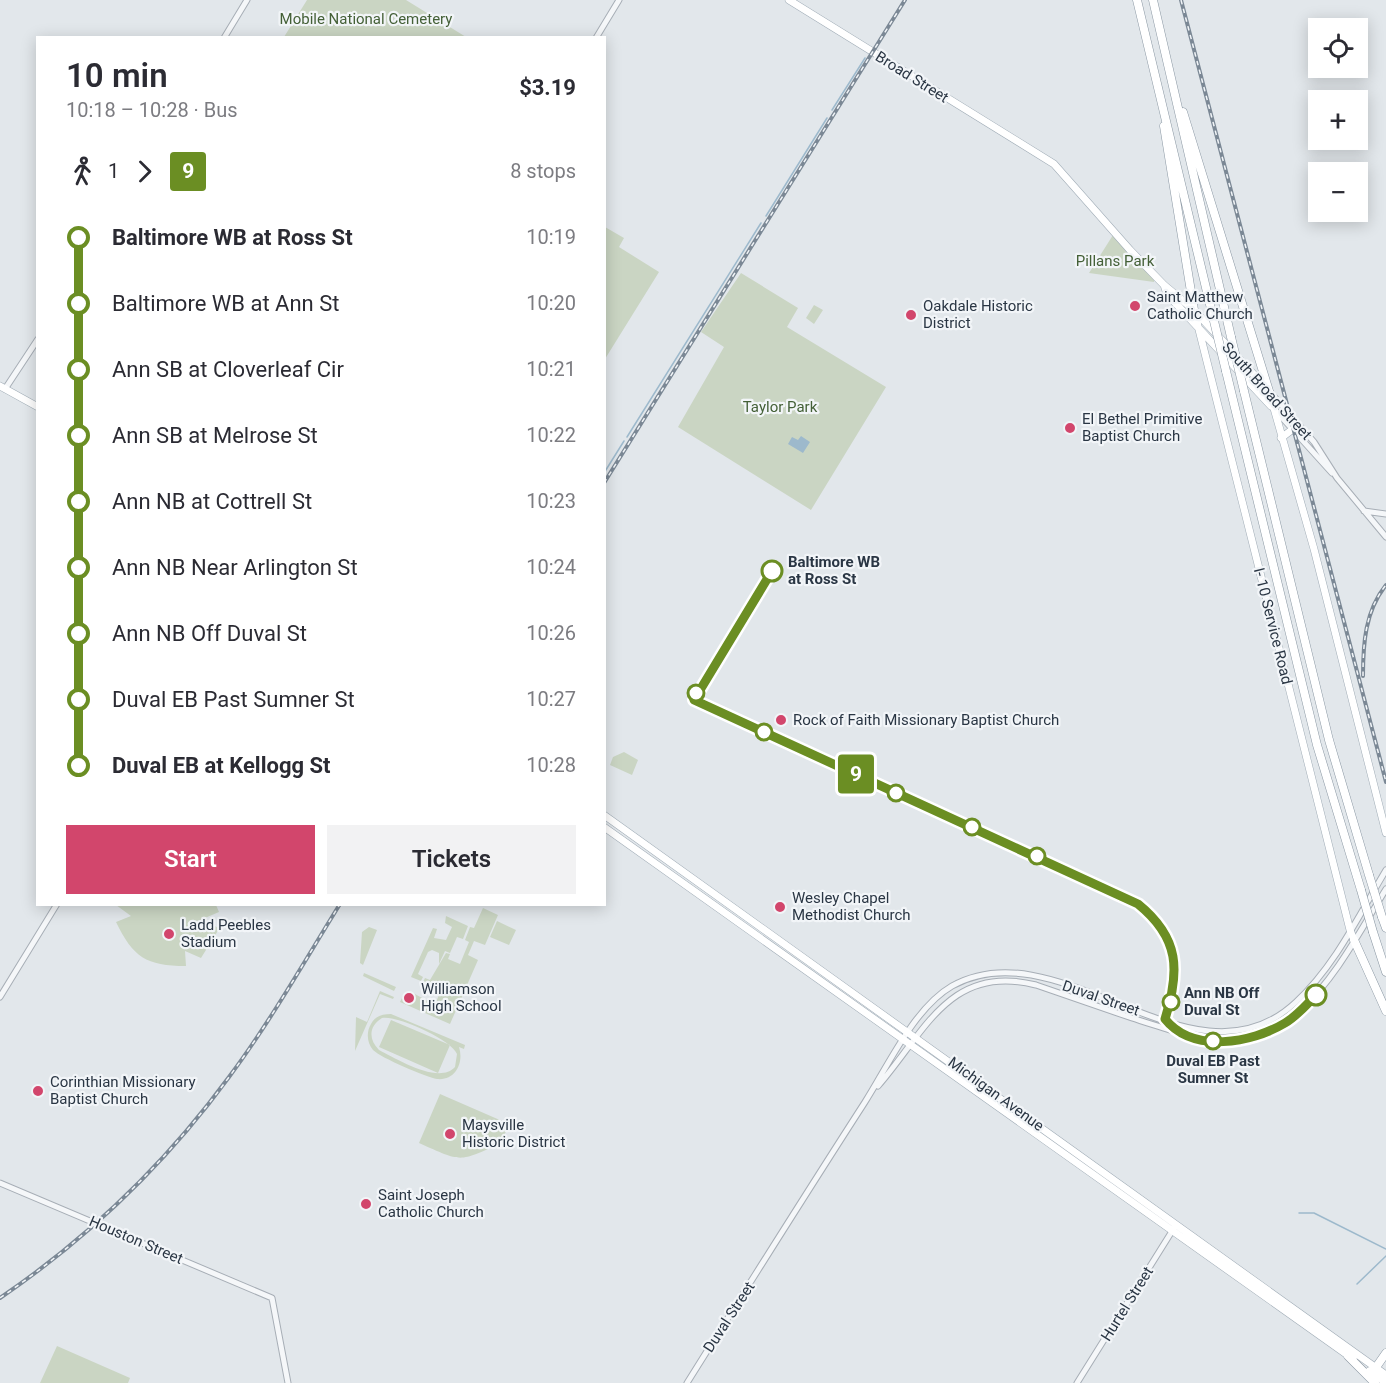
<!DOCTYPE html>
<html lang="en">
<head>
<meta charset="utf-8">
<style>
	body { margin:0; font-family:Roboto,sans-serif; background:#f2f2f3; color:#2b2b33; height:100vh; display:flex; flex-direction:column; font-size:22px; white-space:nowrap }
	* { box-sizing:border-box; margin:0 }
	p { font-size:20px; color:#7c7c81 }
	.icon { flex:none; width:33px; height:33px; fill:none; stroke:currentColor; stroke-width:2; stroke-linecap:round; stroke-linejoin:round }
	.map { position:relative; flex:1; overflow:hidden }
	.details { position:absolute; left:36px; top:36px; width:570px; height:870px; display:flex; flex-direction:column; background:#fff; border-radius:0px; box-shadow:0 3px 15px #0003 }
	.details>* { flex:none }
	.badge { padding:0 12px; border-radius:4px; font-size:21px; line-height:39px }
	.buttons { position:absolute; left:1308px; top:18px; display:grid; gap:12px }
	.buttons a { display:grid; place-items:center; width:60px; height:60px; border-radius:0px; background:#fff; box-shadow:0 3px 15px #0003; font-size:30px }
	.map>.badge { position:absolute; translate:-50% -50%; box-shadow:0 0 0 3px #fff }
	.legs { display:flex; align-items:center; gap:9px; height:66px; padding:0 30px; font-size:20px }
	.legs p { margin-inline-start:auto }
	.summary { display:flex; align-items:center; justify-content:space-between; height:102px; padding:0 30px }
	h1 { font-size:33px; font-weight:600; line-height:45px }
	.button { display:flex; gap:12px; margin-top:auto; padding:12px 30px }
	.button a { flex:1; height:69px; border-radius:0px; background:#d2466c; color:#fff; font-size:24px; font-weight:600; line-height:69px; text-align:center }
	.button a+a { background:#f2f2f3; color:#2b2b33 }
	ul { padding:0 30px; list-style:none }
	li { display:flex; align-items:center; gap:21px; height:66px; font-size:22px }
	li i { display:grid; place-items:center; width:9px; height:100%; margin:0 8px; background:currentColor }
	li i::after { content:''; width:15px; height:15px; margin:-8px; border:4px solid; border-radius:50%; background:#fff }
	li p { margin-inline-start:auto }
	li:first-child i { background:linear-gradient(#0000 50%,currentColor 0) }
	li:last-child i { background:linear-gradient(currentColor 50%,#0000 0) }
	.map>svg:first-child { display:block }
</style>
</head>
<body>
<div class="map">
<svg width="1386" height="1383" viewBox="0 0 1386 1383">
	<rect width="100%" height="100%" fill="#e2e7eb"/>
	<path fill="#cad5c3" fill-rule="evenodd" d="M307 0H406L466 37H284Z
		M605 227 624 238 619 247 659 272 605 359Z
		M1113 235 1154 280V282L1089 273Z
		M741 273 798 308 787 327 886 387 811 510 678 427 724 347 701 332Z
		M814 305 823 310 814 324 806 318Z
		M624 752 638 760 632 775 610 765 613 757Z
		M116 905H216L219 912 205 918 219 929 201 958 185 951 186 966C146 966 133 957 116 922L131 916Z
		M483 908 498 915 485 945 474 941 468 955 478 960 450 1024 400 1002 403 996 411 999 413 993 435 1005 440 992 422 984 425 978 430 980 446 953 450 954 448 959 460 964 469 942 465 940 470 927 474 928Z
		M446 916 468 926 463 939 457 937 450 953 445 951 439 964V953L432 950 428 952 418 974 423 977 421 981 411 977 433 928 437 929 434 938 446 940 452 927 445 923Z
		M497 921 516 930 509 945 490 937Z
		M369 927 377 930 363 965 360 963 362 932Z
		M364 973 396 987 394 991 363 976Z
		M380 991 394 997 393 999 380 994 355 1051 356 1017 367 1022Z
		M391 1014 465 1045 464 1049 459 1047C464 1062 456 1081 437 1079 426 1077 381 1058 373 1050 367 1043 366 1032 371 1024 375 1016 383 1014 391 1014ZM382 1018C397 1015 452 1040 457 1054L455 1067C439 1085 397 1059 379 1050 368 1039 369 1026 382 1018Z
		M391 1020 450 1045 438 1073 379 1047Z
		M440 1094 509 1124 501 1143C458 1163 462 1162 419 1143Z
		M57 1346 130 1378 128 1383H40Z"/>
	<path fill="#9db9cc" d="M801 436 810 442 803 453 788 444 792 437 798 440Z"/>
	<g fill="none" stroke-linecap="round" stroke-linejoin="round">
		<path stroke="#9db9cc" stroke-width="1.5" d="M832 110 865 58
			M766 216 827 118
			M627 437 761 223
			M604 473 624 441
			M1299 1213H1314L1386 1249
			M1357 1284 1386 1256"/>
		<g stroke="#a7aeb6" stroke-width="7">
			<path id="minor" d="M224 38 247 0
				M596 38 619 0
				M5 389 38 339
				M1270 392 1314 442 1337 478 1386 537
				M1276 411 1332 473
				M1364 511 1386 514
				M0 997 57 904
				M878 1086C925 1032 950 963 1036 985 1068 996 1100 1007 1132 1018 1188 1036 1249 1059 1299 1012 1336 978 1360 931 1386 889
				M0 1183 272 1298 288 1383
				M687 1383C746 1289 805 1195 865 1102 888 1066 914 1008 952 986 1061 925 1194 1098 1296 1002 1335 966 1359 915 1386 870
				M1077 1383 1174 1228"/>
		</g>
		<g stroke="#a1adb7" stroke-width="8">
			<path id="major" d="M789 0 1054 164 1130 250 1164 285 1194 310 1269 391 1314 549 1386 833
				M1164 285 1167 294 1271 406
				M1194 310 1350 930 1354 940
				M0 386 38 407
				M1281 438 1293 429
				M604 815 1386 1375
				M604 827 1353 1359
				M1369 1371 1386 1383"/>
		</g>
		<g stroke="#8996a2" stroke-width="9">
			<path id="highway" d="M1137 0 1213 317
				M1153 0 1231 337
				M1183 112 1269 391
				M1164 126 1194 310
				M1226 371 1317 745 1361 890
				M1244 391 1329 740 1369 875
				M1382 917 1386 928
				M1373 932 1386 972
				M1354 940 1386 1011
				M1348 1356 1375 1383
				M1372 1373 1386 1353"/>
		</g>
		<use href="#minor" stroke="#f5f7f9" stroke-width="5"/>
		<use href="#major" stroke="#fff" stroke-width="7"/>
		<use href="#highway" stroke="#fff" stroke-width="8"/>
		<g stroke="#7b8895" stroke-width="4">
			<path id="rail" d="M1181 0 1386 782
				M604 483 905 0
				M1363 676C1363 644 1365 611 1386 585
				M0 1298C88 1238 166 1163 229 1077 270 1022 304 962 340 904"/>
		</g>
		<use href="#rail" stroke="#f2f5f8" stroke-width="1.5" stroke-dasharray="4.5" stroke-linecap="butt"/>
		<g stroke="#8996a2" stroke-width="9" stroke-linecap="butt">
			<path id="highway-bridge" d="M1213 317 1226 371
				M1231 337 1244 391
				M1369 875 1382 917
				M1361 890 1373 932"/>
		</g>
		<use href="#highway-bridge" stroke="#fff" stroke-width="8"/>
	</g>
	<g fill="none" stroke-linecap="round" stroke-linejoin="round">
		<g stroke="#fff" stroke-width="14">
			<path id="line-1" d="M772 571 694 700 1138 904C1180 938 1180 971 1165 1019 1193 1054 1252 1043 1285 1023 1297 1016 1306 1005 1316 995"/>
		</g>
		<use href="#line-1" stroke="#6b8e23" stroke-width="9"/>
	</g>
	<g fill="#d2466c" stroke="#f2f5f8" stroke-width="2">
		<circle cx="1135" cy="306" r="6"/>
		<circle cx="911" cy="315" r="6"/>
		<circle cx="1070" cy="428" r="6"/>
		<circle cx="781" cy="720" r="6"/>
		<circle cx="780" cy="907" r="6"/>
		<circle cx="169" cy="934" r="6"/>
		<circle cx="409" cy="998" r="6"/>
		<circle cx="38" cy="1091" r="6"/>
		<circle cx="450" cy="1134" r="6"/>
		<circle cx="366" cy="1204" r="6"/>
	</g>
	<g fill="#fff" stroke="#6b8e23" stroke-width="3">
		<circle cx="772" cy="571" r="10"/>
		<circle cx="696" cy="693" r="8"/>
		<circle cx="764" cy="732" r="8"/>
		<circle cx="896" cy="793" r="8"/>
		<circle cx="972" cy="827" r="8"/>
		<circle cx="1037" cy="856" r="8"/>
		<circle cx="1316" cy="995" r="10"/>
		<circle cx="1171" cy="1002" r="8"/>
		<circle cx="1213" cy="1041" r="8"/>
	</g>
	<g text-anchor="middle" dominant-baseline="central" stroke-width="4.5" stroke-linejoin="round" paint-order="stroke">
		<g font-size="15" fill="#446037" stroke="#f2f5f8">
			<text x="366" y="19">Mobile National Cemetery</text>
			<text x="1115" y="261">Pillans Park</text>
			<text x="780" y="407">Taylor Park</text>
		</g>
		<g font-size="15" fill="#2a3644" stroke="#f2f5f8">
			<text transform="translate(912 77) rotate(32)">Broad Street</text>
			<text transform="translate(1267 391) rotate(48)">South Broad Street</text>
			<text transform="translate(1273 626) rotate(76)">I- 10 Service Road</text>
			<text transform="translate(1101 998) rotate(19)">Duval Street</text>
			<text transform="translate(996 1094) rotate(36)">Michigan Avenue</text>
			<text transform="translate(136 1240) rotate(23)">Houston Street</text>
			<text transform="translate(1127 1304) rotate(-58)">Hurtel Street</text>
			<text transform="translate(729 1317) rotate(-57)">Duval Street</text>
		</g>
		<g font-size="15" fill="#2a3644" stroke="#f2f5f8" text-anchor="start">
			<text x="1147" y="297">Saint Matthew<tspan x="1147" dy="17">Catholic Church</tspan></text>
			<text x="923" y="306">Oakdale Historic<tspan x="923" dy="17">District</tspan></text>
			<text x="1082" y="419">El Bethel Primitive<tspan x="1082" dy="17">Baptist Church</tspan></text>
			<text x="793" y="720">Rock of Faith Missionary Baptist Church</text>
			<text x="792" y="898">Wesley Chapel<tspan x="792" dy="17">Methodist Church</tspan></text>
			<text x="181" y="925">Ladd Peebles<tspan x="181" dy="17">Stadium</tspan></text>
			<text x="421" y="989">Williamson<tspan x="421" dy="17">High School</tspan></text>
			<text x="50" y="1082">Corinthian Missionary<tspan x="50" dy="17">Baptist Church</tspan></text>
			<text x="462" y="1125">Maysville<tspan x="462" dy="17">Historic District</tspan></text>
			<text x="378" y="1195">Saint Joseph<tspan x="378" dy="17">Catholic Church</tspan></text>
		</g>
		<g font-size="15" font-weight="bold" fill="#2a3644" stroke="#f2f5f8" text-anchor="start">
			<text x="788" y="562">Baltimore WB<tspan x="788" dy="17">at Ross St</tspan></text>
			<text x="1184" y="993">Ann NB Off<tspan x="1184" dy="17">Duval St</tspan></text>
			<text x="1213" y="1061" text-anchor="middle">Duval EB Past<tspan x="1213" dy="17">Sumner St</tspan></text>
		</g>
	</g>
</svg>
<div class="buttons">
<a><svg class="icon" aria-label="locate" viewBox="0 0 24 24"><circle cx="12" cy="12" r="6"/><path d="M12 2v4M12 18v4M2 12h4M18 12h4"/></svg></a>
<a>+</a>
<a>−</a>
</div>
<b class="badge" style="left:856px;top:774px;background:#6b8e23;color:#fff">9</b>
<section class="details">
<div class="summary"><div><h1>10 min</h1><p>10:18 – 10:28 · Bus</p></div><b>$3.19</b></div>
<div class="legs"><svg class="icon" aria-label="walk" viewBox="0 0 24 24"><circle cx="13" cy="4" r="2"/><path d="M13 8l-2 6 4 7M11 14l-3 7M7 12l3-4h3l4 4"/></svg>1<svg class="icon" aria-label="forward" viewBox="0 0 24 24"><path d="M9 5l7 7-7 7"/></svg><b class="badge" style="background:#6b8e23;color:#fff">9</b><p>8 stops</p></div>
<ul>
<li><i style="color:#6b8e23"></i><b>Baltimore WB at Ross St</b><p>10:19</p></li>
<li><i style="color:#6b8e23"></i><span>Baltimore WB at Ann St</span><p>10:20</p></li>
<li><i style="color:#6b8e23"></i><span>Ann SB at Cloverleaf Cir</span><p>10:21</p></li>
<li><i style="color:#6b8e23"></i><span>Ann SB at Melrose St</span><p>10:22</p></li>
<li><i style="color:#6b8e23"></i><span>Ann NB at Cottrell St</span><p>10:23</p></li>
<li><i style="color:#6b8e23"></i><span>Ann NB Near Arlington St</span><p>10:24</p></li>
<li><i style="color:#6b8e23"></i><span>Ann NB Off Duval St</span><p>10:26</p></li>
<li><i style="color:#6b8e23"></i><span>Duval EB Past Sumner St</span><p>10:27</p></li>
<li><i style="color:#6b8e23"></i><b>Duval EB at Kellogg St</b><p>10:28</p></li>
</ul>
<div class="button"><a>Start</a><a>Tickets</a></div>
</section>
</div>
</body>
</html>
